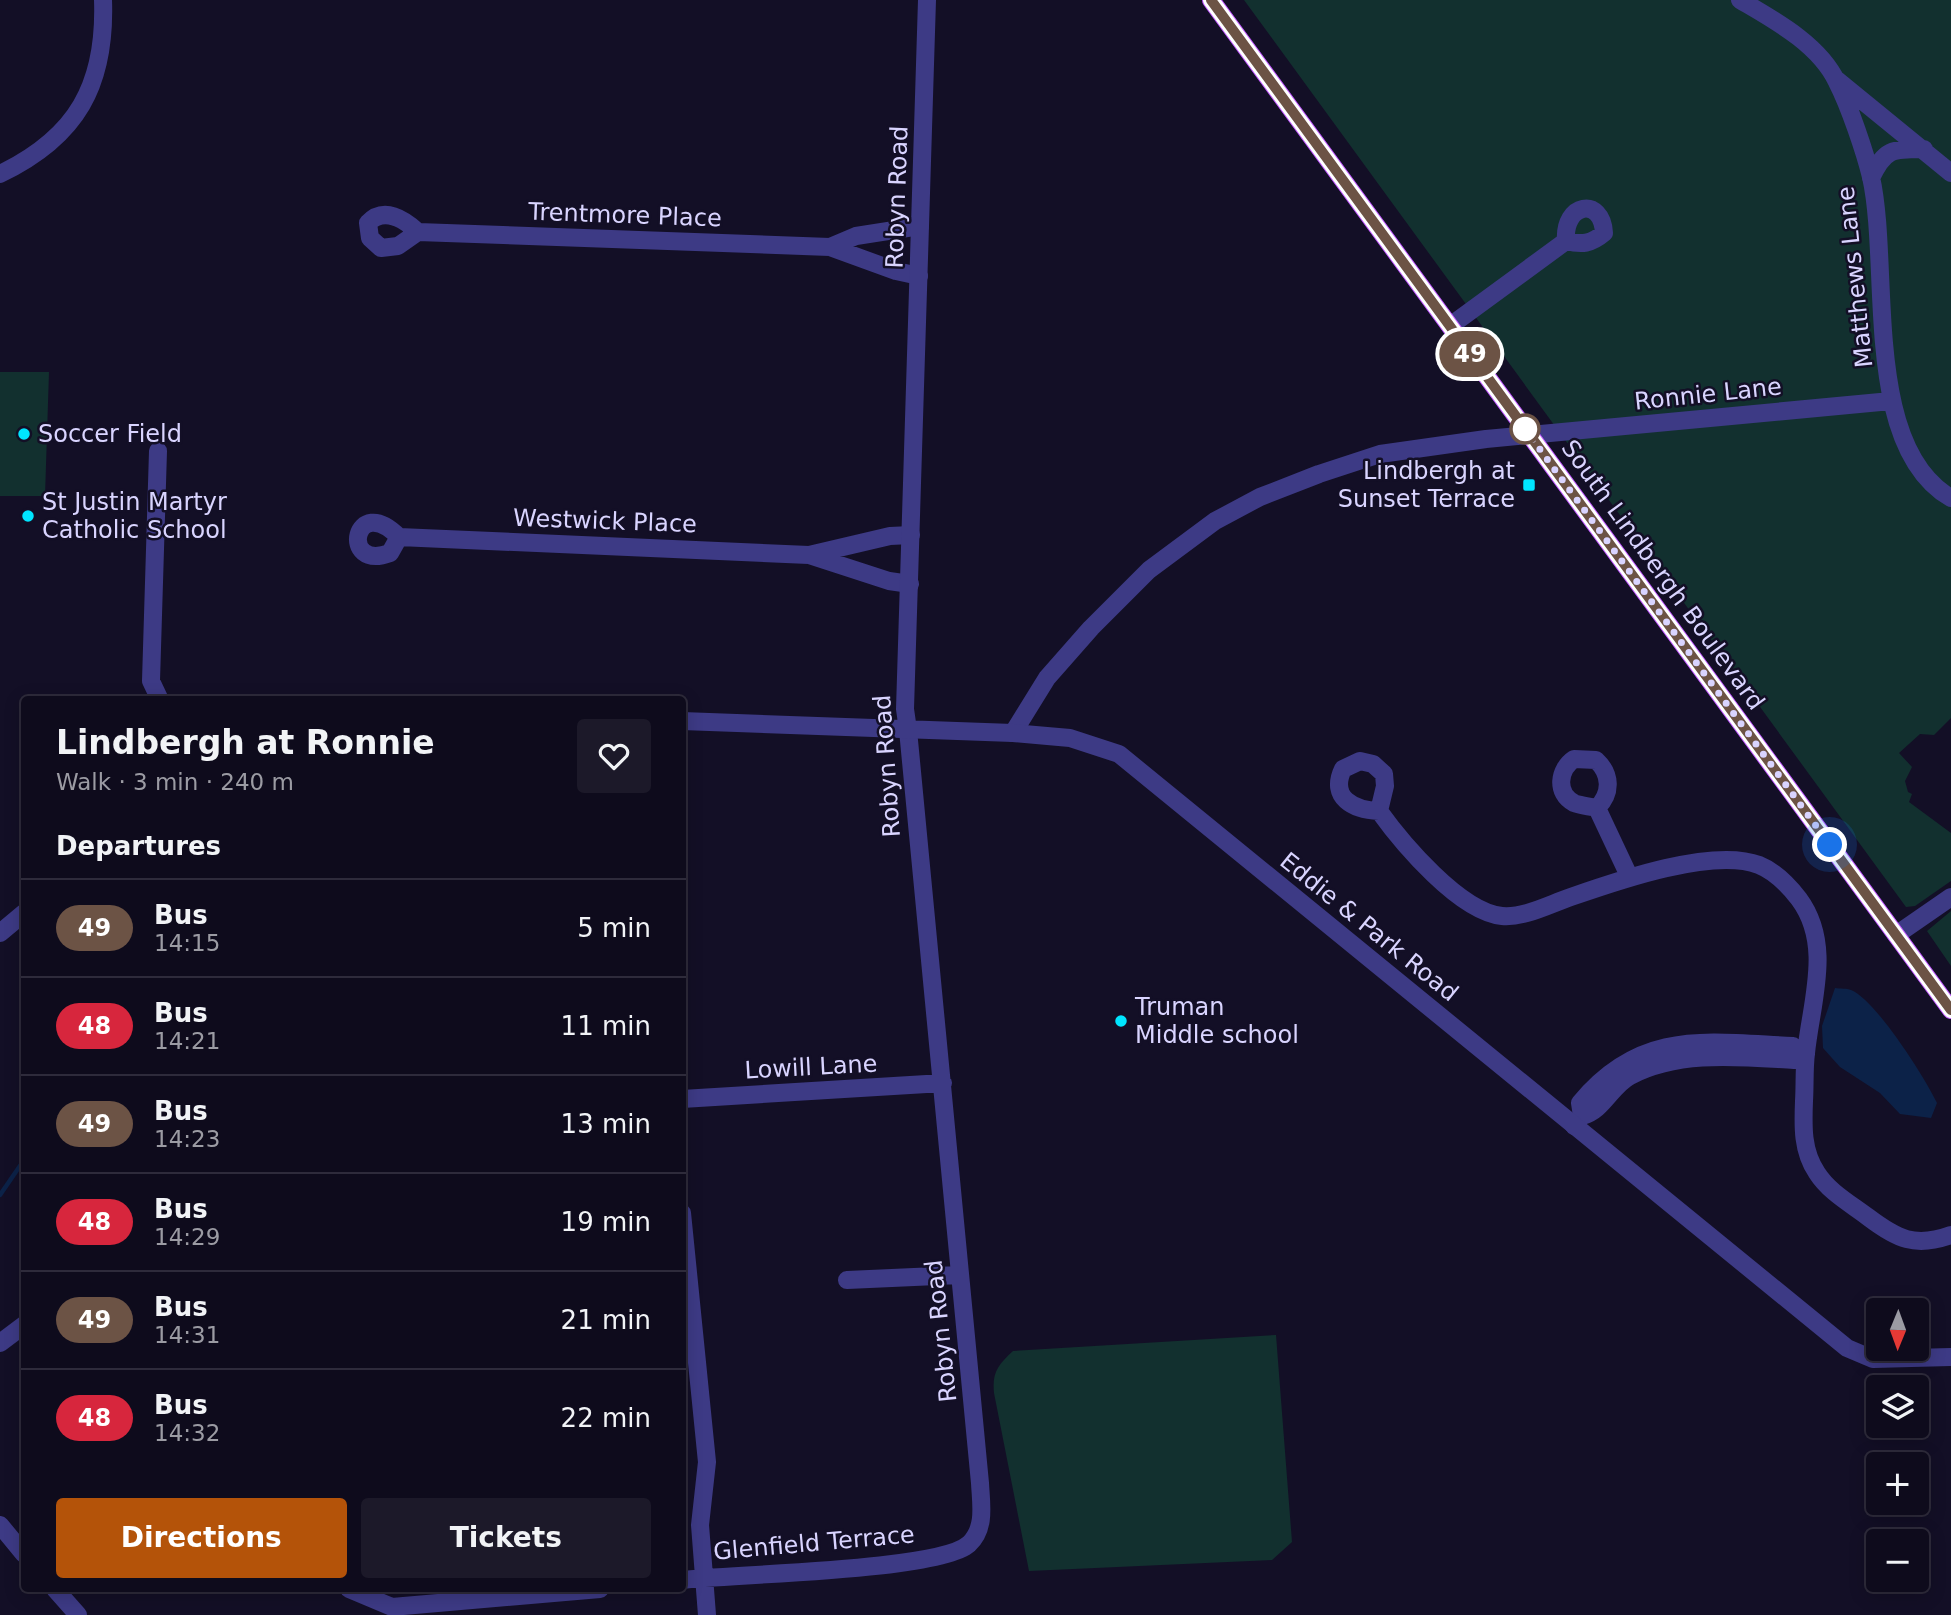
<!DOCTYPE html>
<html lang="en">
<head>
<meta charset="utf-8">
<style>
	body { margin:0; font-family:"DejaVu Sans",sans-serif; background:#1c1929; color:#f1f3f6; height:100vh; display:flex; flex-direction:column; font-size:26px; white-space:nowrap }
	* { box-sizing:border-box; margin:0 }
	p { font-size:23px; color:#9b9ba3 }
	.icon { flex:none; width:38px; height:38px; fill:none; stroke:currentColor; stroke-width:2; stroke-linecap:round; stroke-linejoin:round }
	.map { position:relative; flex:1; overflow:hidden }
	.drawer { position:absolute; left:21px; top:696px; width:665px; height:896px; display:flex; flex-direction:column; background:#0e0b1c; border-radius:7px; box-shadow:0 4px 18px #0003,0 0 0 2px #2e2b3b }
	.drawer>* { flex:none }
	.badge { padding:0 14px; border-radius:23px; font-size:24px; line-height:46px }
	.needle { width:46px; rotate:181deg }
	.tools { position:absolute; left:1866px; top:1298px; display:grid; gap:14px }
	.tools a { display:grid; place-items:center; width:63px; height:63px; border-radius:7px; background:#0e0b1c; box-shadow:0 4px 18px #0003,0 0 0 2px #2e2b3b; font-size:35px }
	.you { position:absolute; width:35px; height:35px; margin:-18px; border:5px solid #fff; border-radius:50%; background:#1a73e8; box-shadow:0 0 0 10px #1a73e833 }
	.map>.badge { position:absolute; translate:-50% -50%; box-shadow:0 0 0 4px #fff }
	h2 { padding:0 35px; font-size:26px; line-height:63px }
	.round { display:grid; place-items:center; flex:none; width:74px; height:74px; border-radius:7px; background:#1c1929 }
	.head { display:flex; align-items:center; justify-content:space-between; height:119px; padding:0 35px }
	h1 { font-size:33px; font-weight:800; line-height:52px }
	.button { display:flex; gap:14px; margin-top:auto; padding:14px 35px }
	.button a { flex:1; height:80px; border-radius:7px; background:#b45309; color:#fff; font-size:28px; font-weight:800; line-height:80px; text-align:center }
	.button a+a { background:#1c1929; color:#f1f3f6 }
	ul { padding:0; list-style:none }
	li { display:flex; align-items:center; gap:21px; height:98px; padding:0 35px; border-top:2px solid #2e2b3b }
	li div { flex:1 }
	li b { display:block; font-size:26px }
	li em { font-style:normal }
	li .badge { min-width:77px; font-weight:700; text-align:center }
	.map>svg:first-child { display:block }
</style>
</head>
<body>
<div class="map">
<svg width="1951" height="1615" viewBox="0 0 1951 1615">
	<rect width="100%" height="100%" fill="#130f26"/>
	<path fill="#12302f" d="M1244 0H1951V718L1934 735 1920 734 1899 753 1912 767 1905 781 1908 792 1912 794 1909 802 1951 833V881L1915 906 1906 907Z
		M0 372H49L45 496H0Z
		M1951 911V966L1927 931Z
		M1276 1335 1292 1542 1272 1560 1029 1571 994 1393C992 1372 998 1365 1013 1351Z"/>
	<path fill="#0c2248" d="M1835 988C1840 989 1847 988 1851 990 1876 1000 1925 1078 1937 1103L1931 1118 1900 1114 1880 1093 1840 1067 1823 1048 1822 1026Z"/>
	<g fill="none" stroke-linecap="round" stroke-linejoin="round">
		<path stroke="#0c2248" stroke-width="4.5" d="M0 1195 24 1160"/>
		<path stroke="#3d3a85" stroke-width="18" d="M1740 0C1774 20 1819 44 1837 82 1849 105 1865 152 1871 177 1891 266 1861 446 1951 498
			M1837 80 1951 173
			M0 174C77 137 106 85 103 0
			M1871 178C1885 148 1893 149 1924 149
			M418 232 398 246 381 248 370 238 368 223C384 206 404 219 418 232L830 247 896 271 919 276
			M830 247 856 236 920 226
			M1450 326 1566 241C1582 245 1591 244 1604 233 1602 196 1563 203 1566 241
			M158 451 151 681 160 700
			M399 537 390 553C339 572 354 491 399 537L809 555 890 536 911 535
			M809 555 889 581 910 584
			M1013 733 1047 678 1091 628 1149 570 1215 521 1260 497 1319 474 1380 454 1486 439 1891 401
			M1360 761 1373 764 1384 774 1385 786 1379 811C1354 810 1329 798 1343 769Z
			M1597 808C1589 806 1581 806 1574 803 1555 793 1559 769 1574 759L1596 760C1611 774 1612 793 1597 808L1629 876
			M1379 811C1402 843 1460 912 1502 916 1523 918 1548 905 1568 898 1614 882 1712 847 1759 865 1774 871 1789 886 1799 899 1833 945 1811 1002 1806 1053 1804 1069 1805 1085 1804 1101 1803 1126 1802 1151 1817 1173 1829 1192 1851 1204 1868 1217 1897 1239 1915 1248 1951 1235
			M1896 935 1951 897
			M682 1099 943 1083
			M1582 1116C1603 1111 1611 1086 1630 1076 1679 1050 1741 1057 1794 1060L1800 1053
			M1574 1126 1582 1116 1580 1103C1641 1029 1706 1042 1793 1046L1800 1053 1806 1054
			M682 1213 707 1462 700 1525 707 1615
			M847 1280 959 1275
			M0 1343 24 1325
			M0 1525 24 1554
			M682 1580C733 1574 939 1571 969 1544 986 1528 981 1504 980 1483L908 730
			M55 1589 78 1615
			M349 1589 392 1607 600 1589"/>
		<path stroke="#3d3a85" stroke-width="18" d="M682 721 1013 733 1070 738 1119 754 1847 1348 1873 1359 1951 1357
			M908 730 905 709 927 0
			M0 933 24 913"/>
		<path stroke="#c25bff" stroke-width="18" d="M1211 0 1951 1010"/>
	</g>
	<g fill="none" stroke-linecap="round" stroke-linejoin="round">
		<g stroke="#fff" stroke-width="16">
			<path id="line" d="M1211 0 1951 1010"/>
		</g>
		<use href="#line" stroke="#6c5345" stroke-width="10"/>
		<path stroke="#d9d4ff" stroke-width="7" stroke-dasharray="0 12.6" d="M1525 429 1830 845"/>
	</g>
	<circle fill="#fff" stroke="#6c5345" stroke-width="3.5" cx="1525" cy="429" r="14"/>
	<g fill="#00e5ff" stroke="#130f26" stroke-width="2.5">
		<circle cx="24" cy="434" r="7"/>
		<rect x="1522" y="478" width="14" height="14" rx="3.5"/>
		<circle cx="28" cy="516" r="7"/>
		<circle cx="1121" cy="1021" r="7"/>
	</g>
	<g text-anchor="middle" dominant-baseline="central" stroke-width="5" stroke-linejoin="round" paint-order="stroke">
		<g font-size="24" fill="#d9d4ff" stroke="#130f26">
			<text transform="translate(897 197) rotate(-88)">Robyn Road</text>
			<text transform="translate(625 215) rotate(2)">Trentmore Place</text>
			<text transform="translate(1855 277) rotate(-96)">Matthews Lane</text>
			<text transform="translate(1708 394) rotate(-6)">Ronnie Lane</text>
			<text transform="translate(605 521) rotate(2)">Westwick Place</text>
			<text transform="translate(1663 575) rotate(54)">South Lindbergh Boulevard</text>
			<text transform="translate(887 766) rotate(-94)">Robyn Road</text>
			<text transform="translate(1369 927) rotate(39)">Eddie &amp; Park Road</text>
			<text transform="translate(811 1067) rotate(-3)">Lowill Lane</text>
			<text transform="translate(941 1331) rotate(-96)">Robyn Road</text>
			<text transform="translate(814 1543) rotate(-5)">Glenfield Terrace</text>
		</g>
		<g font-size="24" fill="#d9d4ff" stroke="#130f26" text-anchor="start">
			<text x="38" y="434">Soccer Field</text>
			<text x="1515" y="471" text-anchor="end">Lindbergh at<tspan x="1515" dy="28">Sunset Terrace</tspan></text>
			<text x="42" y="502">St Justin Martyr<tspan x="42" dy="28">Catholic School</tspan></text>
			<text x="1135" y="1007">Truman<tspan x="1135" dy="28">Middle school</tspan></text>
		</g>
	</g>
</svg>
<div class="tools">
<a><svg class="needle" viewBox="-14 -14 28 28"><path d="M0-13l5 13h-10z" fill="#e53935"/><path d="M0 13l5-13h-10z" fill="#9b9ba3"/></svg></a>
<a><svg class="icon" aria-label="layers" viewBox="0 0 24 24"><path d="M12 4l9 5-9 5-9-5zM3 14l9 5 9-5"/></svg></a>
<a>+</a>
<a>−</a>
</div>
<div class="you" style="left:1830px;top:845px"></div>
<b class="badge" style="left:1470px;top:354px;background:#6c5345;color:#fff">49</b>
<section class="drawer">
<div class="head"><div><h1>Lindbergh at Ronnie</h1><p>Walk · 3 min · 240 m</p></div><a class="round"><svg class="icon" aria-label="heart" viewBox="0 0 24 24"><path d="M12 20l-8-8c-3-5 5-10 8-4 3-6 11-1 8 4z"/></svg></a></div>
<h2>Departures</h2>
<ul>
<li><span class="badge" style="background:#6c5345;color:#fff">49</span><div><b>Bus</b><p>14:15</p></div><em>5 min</em></li>
<li><span class="badge" style="background:#d7263d;color:#fff">48</span><div><b>Bus</b><p>14:21</p></div><em>11 min</em></li>
<li><span class="badge" style="background:#6c5345;color:#fff">49</span><div><b>Bus</b><p>14:23</p></div><em>13 min</em></li>
<li><span class="badge" style="background:#d7263d;color:#fff">48</span><div><b>Bus</b><p>14:29</p></div><em>19 min</em></li>
<li><span class="badge" style="background:#6c5345;color:#fff">49</span><div><b>Bus</b><p>14:31</p></div><em>21 min</em></li>
<li><span class="badge" style="background:#d7263d;color:#fff">48</span><div><b>Bus</b><p>14:32</p></div><em>22 min</em></li>
</ul>
<div class="button"><a>Directions</a><a>Tickets</a></div>
</section>
</div>
</body>
</html>
